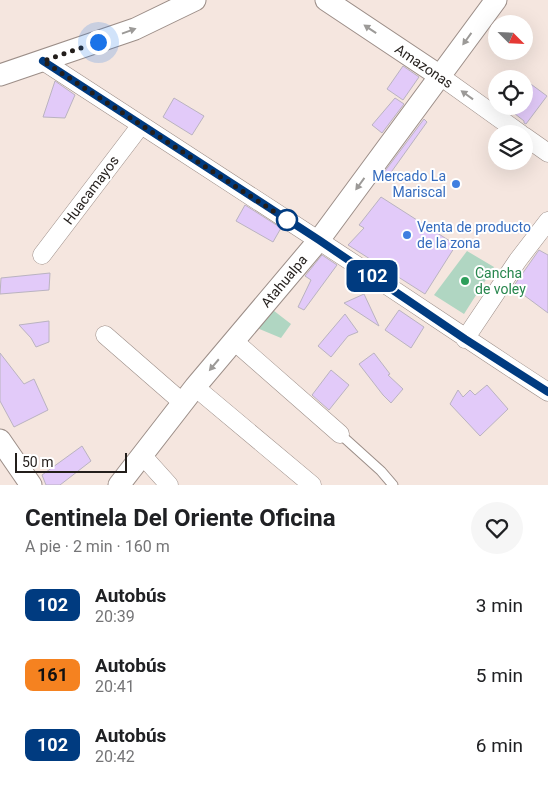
<!DOCTYPE html>
<html lang="es">
<head>
<meta charset="utf-8">
<style>
	body { margin:0; font-family:Roboto,sans-serif; background:#f6f6f6; color:#202124; height:100vh; display:flex; flex-direction:column; font-size:19px; white-space:nowrap }
	* { box-sizing:border-box; margin:0 }
	p { font-size:16px; color:#757577 }
	.icon { flex:none; width:28px; height:28px; fill:none; stroke:currentColor; stroke-width:2; stroke-linecap:round; stroke-linejoin:round }
	.map { position:relative; height:485px; overflow:hidden }
	.drawer { display:flex; flex-direction:column; background:#fff; flex:1 }
	.drawer>* { flex:none }
	.badge { padding:0 10px; border-radius:8px; font-size:18px; line-height:32px }
	.needle { width:32px; rotate:114deg }
	.buttons { position:absolute; left:488px; top:15px; display:grid; gap:10px }
	.buttons a { display:grid; place-items:center; width:45px; height:45px; border-radius:50%; background:#fff; box-shadow:0 5px 20px #0002; font-size:25px }
	.scale { position:absolute; left:15px; bottom:12px; width:112px; box-sizing:border-box; padding-left:5px; border:2px solid #231e1b; border-top:0; font-size:14px; line-height:18px; white-space:nowrap; color:#231e1b; -webkit-text-stroke:4px #fff; paint-order:stroke }
	.you { position:absolute; width:25px; height:25px; margin:-12px; border:4px solid #fff; border-radius:50%; background:#1a73e8; box-shadow:0 0 0 8px #1a73e833 }
	.map>.badge { position:absolute; translate:-50% -50%; box-shadow:0 0 0 2px #fff }
	.round { display:grid; place-items:center; flex:none; width:52px; height:52px; border-radius:26px; background:#f6f6f6 }
	.head { display:flex; align-items:center; justify-content:space-between; height:85px; padding:0 25px }
	h1 { font-size:24px; font-weight:700; line-height:38px }
	ul { padding:0; list-style:none }
	li { display:flex; align-items:center; gap:15px; height:70px; padding:0 25px }
	li div { flex:1 }
	li b { display:block; font-size:19px }
	li em { font-style:normal }
	li .badge { min-width:55px; font-weight:700; text-align:center }
	.map>svg:first-child { display:block }
</style>
</head>
<body>
<div class="map">
<svg width="548" height="485" viewBox="0 0 548 485">
	<rect width="100%" height="100%" fill="#f5e6df"/>
	<path fill="#b0d6c2" d="M467 251 494 267 464 314 434 295Z
		M269 307 291 324 281 338 252 326Z"/>
	<path fill="#e2caf9" stroke="#bab3c0" d="M403 66 419 77 403 100 387 89Z
		M524 79 547 96 526 124 524 123V121L505 106H524Z
		M55 81 75 95 65 118 43 117Z
		M174 98 204 116 192 135 163 117Z
		M395 98 404 104 382 133 372 125Z
		M424 119 427 122 387 178 382 175Z
		M381 197 456 245 425 294 348 245 364 228 359 225Z
		M245 205 281 228 273 242 236 221Z
		M539 250 548 255V313L513 287Z
		M322 255 337 265 304 310 298 307 311 280 305 276Z
		M50 273 49 290 0 294 1 278Z
		M364 294 379 326 344 303Z
		M399 310 424 327 411 348 385 330Z
		M345 314 358 332 348 336 331 357 318 346Z
		M49 321V342L36 347 31 338 19 325Z
		M0 353 24 384 34 379 48 410 14 427 0 401Z
		M374 353 390 374 388 375 403 389 391 403 383 395 359 364Z
		M331 370 349 385 329 410 312 395Z
		M487 385 508 409 480 436 450 404 458 390 463 397 470 390 475 395Z
		M82 446 91 461 60 485H46L42 475Z"/>
	<g fill="none" stroke-linecap="round" stroke-linejoin="round">
		<g stroke="#9c8e88" stroke-width="11">
			<path id="service" d="M340 434 381 471 393 485"/>
		</g>
		<g stroke="#9c8e88" stroke-width="19">
			<path id="minor" d="M43 61C134 121 227 180 318 240 395 290 471 342 548 392
				M440 76 521 134
				M524 136 548 153
				M42 255 141 125
				M105 335 183 403
				M465 339 518 260 548 221
				M234 341 340 434
				M195 387 312 485
				M142 455 169 485"/>
		</g>
		<g stroke="#9c8e88" stroke-width="23">
			<path id="tertiary" d="M326 0 440 76
				M0 75 135 29 195 0
				M0 440 31 485
				M119 485 195 387 319 240 496 0"/>
		</g>
		<use href="#service" stroke="#fff" stroke-width="9"/>
		<use href="#minor" stroke="#fff" stroke-width="18"/>
		<use href="#tertiary" stroke="#fff" stroke-width="21"/>
	</g>
	<defs><path id="oneway-solid" d="M-6-.8H1V-3.2L6.5 0L1 3.2V.8H-6Z" transform="scale(1.25)"/></defs>
	<g fill="#9c9a98">
		<use href="#oneway-solid" transform="translate(370 29) rotate(-146)"/>
		<use href="#oneway-solid" transform="translate(129 31) rotate(-20)"/>
		<use href="#oneway-solid" transform="translate(467 39) rotate(126)"/>
		<use href="#oneway-solid" transform="translate(467 95) rotate(-144)"/>
		<use href="#oneway-solid" transform="translate(360 184) rotate(126)"/>
		<use href="#oneway-solid" transform="translate(214 365) rotate(130)"/>
	</g>
	<g fill="none" stroke-linecap="round" stroke-linejoin="round">
		<g stroke="#fff" stroke-width="11">
			<path id="line" d="M43 61 319 240 465 339 548 392"/>
		</g>
		<use href="#line" stroke="#003b80" stroke-width="8"/>
		<path stroke="#231e1b" stroke-width="5" stroke-dasharray="0 9" d="M98 42 43 61 287 220"/>
	</g>
	<g fill="#3f7fe0" stroke="#fff" stroke-width="2">
		<circle cx="456" cy="184" r="5"/>
		<circle cx="407" cy="235" r="5"/>
	</g>
	<circle fill="#fff" stroke="#003b80" stroke-width="2.5" cx="287" cy="220" r="10"/>
	<circle fill="#2e9e5b" stroke="#fff" stroke-width="2" cx="465" cy="281" r="5"/>
	<g text-anchor="middle" dominant-baseline="central" stroke-width="4" stroke-linejoin="round" paint-order="stroke">
		<g font-size="14" fill="#231e1b" stroke="#fff">
			<text transform="translate(424 66) rotate(34)">Amazonas</text>
			<text transform="translate(91 190) rotate(-53)">Huacamayos</text>
			<text transform="translate(284 281) rotate(-50)">Atahualpa</text>
		</g>
		<g font-size="14" fill="#366cbe" stroke="#fff" text-anchor="end">
			<text x="446" y="176">Mercado La<tspan x="446" dy="16">Mariscal</tspan></text>
			<text x="417" y="227" text-anchor="start">Venta de producto<tspan x="417" dy="16">de la zona</tspan></text>
		</g>
		<g font-size="14" fill="#27864d" stroke="#fff" text-anchor="start">
			<text x="475" y="273">Cancha<tspan x="475" dy="16">de voley</tspan></text>
		</g>
	</g>
</svg>
<div class="buttons">
<a><svg class="needle" viewBox="-14 -14 28 28"><path d="M0-13l5 13h-10z" fill="#e53935"/><path d="M0 13l5-13h-10z" fill="#757577"/></svg></a>
<a><svg class="icon" aria-label="locate" viewBox="0 0 24 24"><circle cx="12" cy="12" r="6"/><path d="M12 2v4M12 18v4M2 12h4M18 12h4"/></svg></a>
<a><svg class="icon" aria-label="layers" viewBox="0 0 24 24"><path d="M12 4l9 5-9 5-9-5zM3 14l9 5 9-5"/></svg></a>
</div>
<div class="scale">50 m</div>
<div class="you" style="left:98px;top:42px"></div>
<b class="badge" style="left:372px;top:276px;background:#003b80;color:#fff">102</b>
</div>
<section class="drawer">
<div class="head"><div><h1>Centinela Del Oriente Oficina</h1><p>A pie · 2 min · 160 m</p></div><a class="round"><svg class="icon" aria-label="heart" viewBox="0 0 24 24"><path d="M12 20l-8-8c-3-5 5-10 8-4 3-6 11-1 8 4z"/></svg></a></div>
<ul>
<li><span class="badge" style="background:#003b80;color:#fff">102</span><div><b>Autobús</b><p>20:39</p></div><em>3 min</em></li>
<li><span class="badge" style="background:#f58220;color:#111">161</span><div><b>Autobús</b><p>20:41</p></div><em>5 min</em></li>
<li><span class="badge" style="background:#003b80;color:#fff">102</span><div><b>Autobús</b><p>20:42</p></div><em>6 min</em></li>
</ul>
</section>
</body>
</html>
